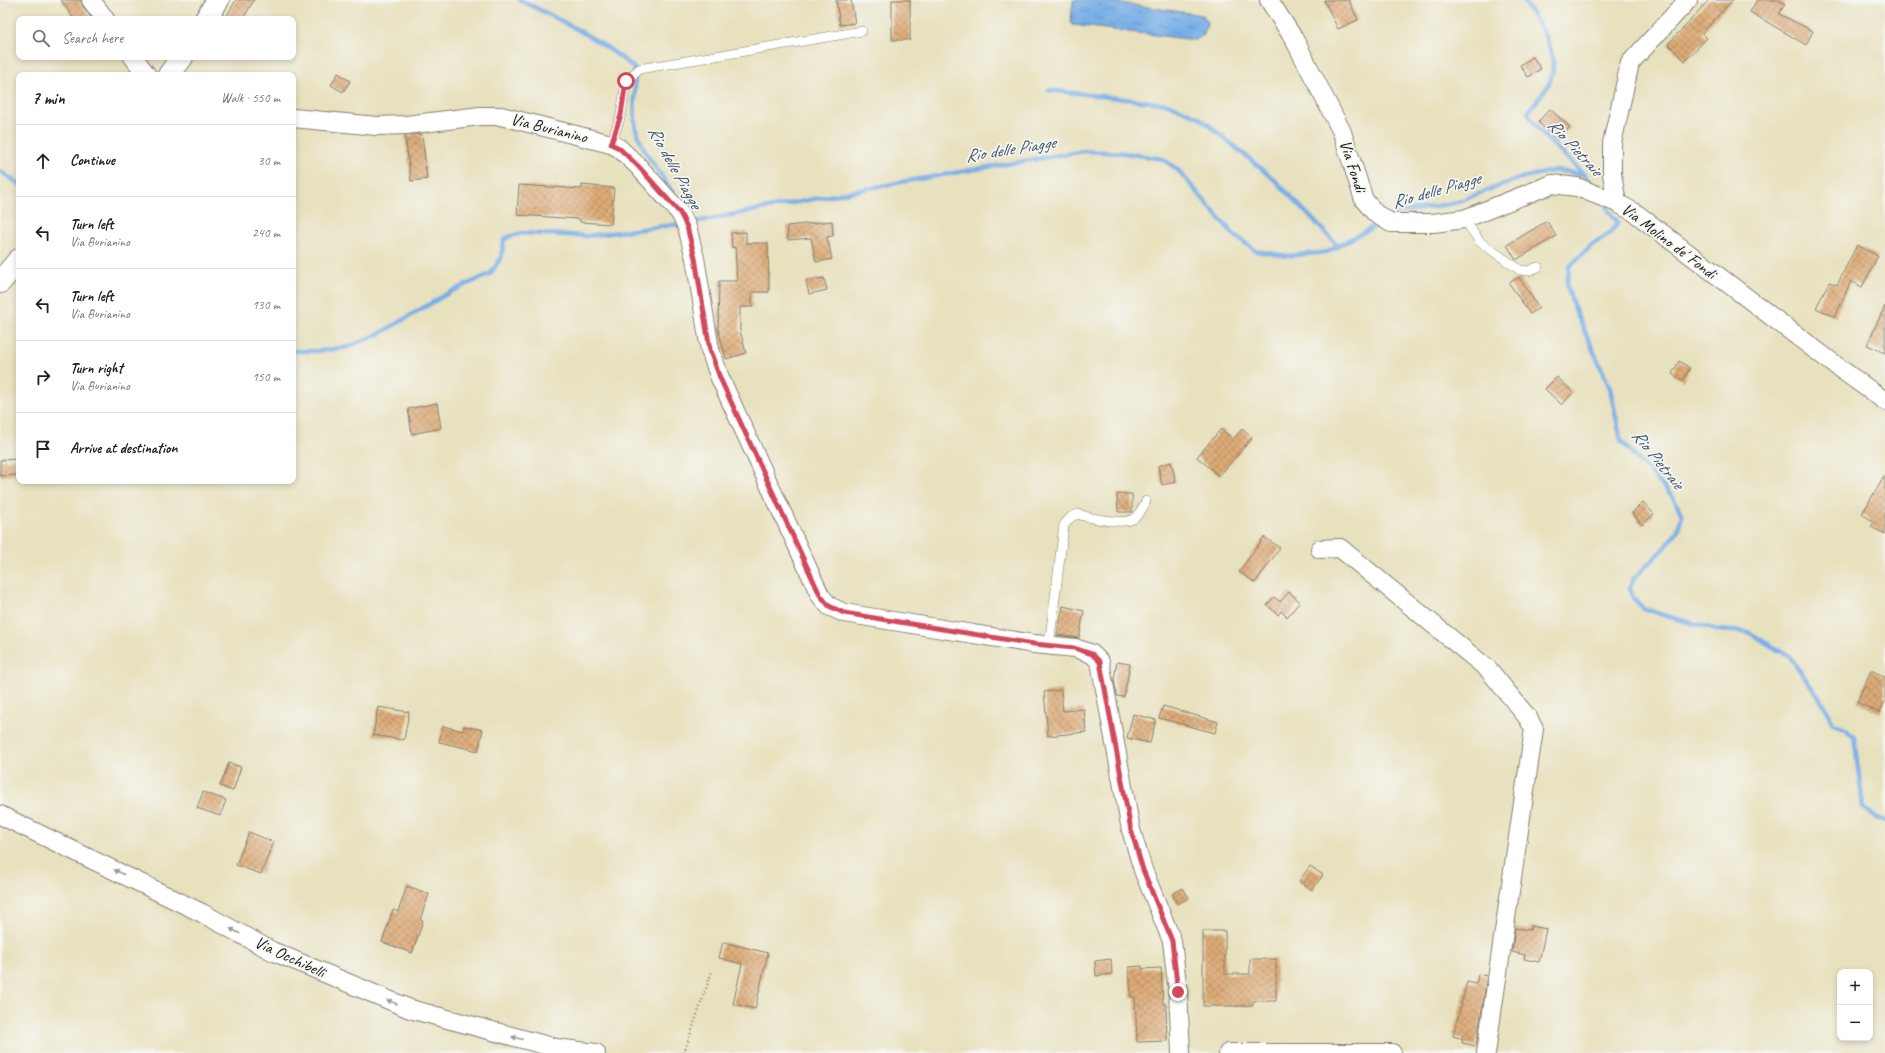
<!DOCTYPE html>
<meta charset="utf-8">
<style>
body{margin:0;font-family:Caveat,sans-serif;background:#f2f2f2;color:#202124}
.controls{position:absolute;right:12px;bottom:12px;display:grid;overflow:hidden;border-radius:8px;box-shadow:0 2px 6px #0003}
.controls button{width:36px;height:36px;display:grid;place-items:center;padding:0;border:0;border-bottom:1px solid #e0e0e0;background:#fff;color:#202124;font:20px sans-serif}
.stop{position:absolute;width:12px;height:12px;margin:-9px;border:3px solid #d1495b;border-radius:50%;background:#fff}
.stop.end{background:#d1495b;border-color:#fff;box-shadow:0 1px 4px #0008}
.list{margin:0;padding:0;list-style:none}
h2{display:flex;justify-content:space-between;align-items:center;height:52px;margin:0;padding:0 16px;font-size:17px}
h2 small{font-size:13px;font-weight:400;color:#757577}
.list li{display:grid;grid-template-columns:26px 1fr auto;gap:12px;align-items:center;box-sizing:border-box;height:72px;padding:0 16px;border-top:1px solid #e0e0e0}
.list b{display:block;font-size:15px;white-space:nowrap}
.list p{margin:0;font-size:13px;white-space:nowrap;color:#757577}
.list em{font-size:13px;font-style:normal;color:#757577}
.icon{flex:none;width:22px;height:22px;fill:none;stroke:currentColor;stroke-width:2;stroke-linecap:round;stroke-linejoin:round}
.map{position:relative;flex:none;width:1885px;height:1053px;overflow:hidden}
.search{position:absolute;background:#fff;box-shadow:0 2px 6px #0003;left:16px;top:16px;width:280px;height:44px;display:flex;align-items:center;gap:10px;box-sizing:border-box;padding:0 14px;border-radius:8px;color:#757577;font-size:15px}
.panel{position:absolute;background:#fff;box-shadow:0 2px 6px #0003;left:16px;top:72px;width:280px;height:412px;border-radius:8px}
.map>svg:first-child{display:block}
.water{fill:url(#water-ripples);stroke:#4a6682}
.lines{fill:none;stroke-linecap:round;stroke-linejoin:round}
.stream{stroke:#79afe7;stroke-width:4.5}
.building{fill:url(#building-cross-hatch)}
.lane-casing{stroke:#827e6d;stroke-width:10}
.street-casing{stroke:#827e6d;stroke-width:20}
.secondary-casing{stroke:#827e6d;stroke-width:24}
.path{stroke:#827e6d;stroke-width:2.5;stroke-dasharray:1 3;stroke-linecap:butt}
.lane{stroke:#fff;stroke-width:9}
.street{stroke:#fff;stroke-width:18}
.secondary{stroke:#fff;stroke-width:22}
.oneway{fill:#999}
.route{stroke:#d1495b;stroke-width:5}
.labels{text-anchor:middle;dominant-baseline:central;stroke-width:3.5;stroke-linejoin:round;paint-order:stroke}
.street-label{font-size:17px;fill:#1c1c1c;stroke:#f6f6f2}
.water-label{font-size:18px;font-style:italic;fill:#41576d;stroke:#f6f6f2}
</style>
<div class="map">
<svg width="1885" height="1053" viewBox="0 0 1885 1053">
<defs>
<pattern id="water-ripples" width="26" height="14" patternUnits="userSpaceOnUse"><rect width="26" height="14" fill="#79afe7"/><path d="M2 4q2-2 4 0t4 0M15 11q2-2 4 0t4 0" fill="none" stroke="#628eba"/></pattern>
<pattern id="building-cross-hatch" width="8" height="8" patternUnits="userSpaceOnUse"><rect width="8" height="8" fill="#deab77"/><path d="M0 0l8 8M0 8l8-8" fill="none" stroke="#b38a61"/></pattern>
</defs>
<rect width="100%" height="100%" fill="#f6f6f2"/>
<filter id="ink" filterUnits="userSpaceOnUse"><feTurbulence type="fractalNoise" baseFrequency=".025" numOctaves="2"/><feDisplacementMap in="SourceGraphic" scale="8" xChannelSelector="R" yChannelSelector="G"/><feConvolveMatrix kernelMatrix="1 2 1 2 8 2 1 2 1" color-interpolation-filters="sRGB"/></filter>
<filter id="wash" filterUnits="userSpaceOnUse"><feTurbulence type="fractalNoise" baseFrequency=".012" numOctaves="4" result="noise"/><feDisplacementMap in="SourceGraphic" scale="16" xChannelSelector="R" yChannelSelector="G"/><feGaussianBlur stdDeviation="0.9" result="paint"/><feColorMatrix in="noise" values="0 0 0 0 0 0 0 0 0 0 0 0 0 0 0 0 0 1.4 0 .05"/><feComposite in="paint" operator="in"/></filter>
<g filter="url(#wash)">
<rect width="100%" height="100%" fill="#e8e1be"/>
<!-- water -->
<polygon class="water" points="1073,0 1099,0 1203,15 1207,22 1204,35 1195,40 1073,25 1071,22"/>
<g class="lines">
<!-- stream -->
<g class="stream">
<path d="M520 0C560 20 600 39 634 68 637 88 632 109 636 129 642 152 661 174 673 193"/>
<path d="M1523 0C1538 24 1563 55 1549 83 1544 94 1534 103 1528 113 1544 143 1575 160 1594 187"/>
<polyline points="1049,90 1168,104 1199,117 1276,181 1338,246"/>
<polyline points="0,171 19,184"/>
<polyline points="1605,205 1618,223 1610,233 1593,244 1569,267 1567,286 1573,305 1610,388 1621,441 1673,497 1682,515 1678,530 1665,548 1633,579 1630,588 1633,598 1643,608 1663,615 1717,630 1748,632 1790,657 1825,706 1833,723 1845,729 1854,737 1863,807 1876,818 1885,821"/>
<polyline points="1390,217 1398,213 1454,203 1521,178 1556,170 1585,175"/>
<polyline points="690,223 907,181 1084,151 1124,153 1163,159 1178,170 1233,234 1256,251 1287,256 1327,252 1382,222"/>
<polyline points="293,351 319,351 348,347 379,334 450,292 490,274 501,258 504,240 508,237 522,233 588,236 680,224"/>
</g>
</g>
<g id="blocks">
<!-- building -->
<g class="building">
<polygon points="61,0 81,0 83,6 92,19 74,19"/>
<polygon points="236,0 254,0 243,19 225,19"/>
<polygon points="836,0 851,0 855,23 840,25"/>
<rect x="892" y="0" width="18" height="40"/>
<polygon points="1324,0 1349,0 1358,20 1338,29"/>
<polygon points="1709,0 1733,0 1702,33 1707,38 1685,61 1668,44"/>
<polygon points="1757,0 1778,0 1785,4 1779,14 1813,31 1806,45 1750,12"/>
<polygon points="1533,57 1541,69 1528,77 1520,65"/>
<polygon points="338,73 350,81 343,92 331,85"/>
<polygon points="1550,109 1570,127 1557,140 1538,122"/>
<polygon points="422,134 427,179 411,181 405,136"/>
<polygon points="519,185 582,189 582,185 614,188 611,224 580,222 580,219 517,215"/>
<polygon points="832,221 833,236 827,237 832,259 816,262 811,238 788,240 787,226"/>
<polygon points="1547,221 1556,236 1516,260 1507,245"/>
<polygon points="746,232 746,243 768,243 769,292 752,292 752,307 740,307 740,330 746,353 726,359 718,329 719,281 737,281 735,247 732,248 731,233"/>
<polygon points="1857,245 1878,256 1862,287 1851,281 1835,317 1816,308 1829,282 1837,285"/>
<polygon points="1519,277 1539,308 1530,314 1509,283"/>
<polygon points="824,278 827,290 809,294 806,281"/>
<polygon points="1885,306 1885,353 1867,345"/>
<polygon points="1679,361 1690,368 1683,381 1672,374"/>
<polygon points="1557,377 1573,392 1562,405 1545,389"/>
<polygon points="437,403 441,428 412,434 408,409"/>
<polygon points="1221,429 1233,439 1242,429 1252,438 1219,476 1197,457"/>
<polygon points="19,459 19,475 0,476 0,460"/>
<polygon points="1171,462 1176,482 1162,485 1158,466"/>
<polygon points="1885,474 1885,534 1871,527 1874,522 1862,514"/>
<polygon points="1117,494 1132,494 1132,512 1118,512"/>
<polygon points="1643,502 1654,514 1642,525 1632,513"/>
<polygon points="1264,537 1280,548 1255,583 1239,572"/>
<polygon points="1289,592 1300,602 1287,617 1281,611 1278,615 1267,605 1274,597 1280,602"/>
<polygon points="1063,606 1084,611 1079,638 1057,635"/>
<polygon points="1117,662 1130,664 1124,697 1117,696 1114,679"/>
<polygon points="1871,670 1885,677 1885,701 1880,713 1857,702"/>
<polygon points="1061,690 1063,711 1084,709 1086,732 1048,736 1044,692"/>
<polygon points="1163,706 1218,722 1215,733 1159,718"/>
<polygon points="378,707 409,712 404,740 373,735"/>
<polygon points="1133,714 1156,720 1150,743 1127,738"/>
<polygon points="443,726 463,731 464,726 483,730 478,751 439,742"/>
<polygon points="229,763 241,767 233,791 220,786"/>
<polygon points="203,792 226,800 220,816 197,808"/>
<polygon points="249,832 273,842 261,874 236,865"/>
<polygon points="1310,866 1323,875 1312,890 1299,881"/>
<polygon points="407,886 429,894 420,920 423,921 412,953 382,942 393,910 398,912"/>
<polygon points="1183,888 1189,898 1177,904 1172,894"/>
<polygon points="1531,926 1546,929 1539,962 1524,959 1525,955 1512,952 1515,928 1530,930"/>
<polygon points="1203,931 1225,931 1225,974 1250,974 1250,959 1276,959 1276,1001 1253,1001 1253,1006 1203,1006"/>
<polygon points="723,942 768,953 755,1009 733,1004 742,964 719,958"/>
<polygon points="1111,959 1112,974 1096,976 1095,961"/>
<polygon points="1142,966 1142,969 1161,968 1163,1004 1166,1004 1167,1041 1137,1042 1135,997 1131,997 1129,967"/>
<polygon points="1478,974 1487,976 1476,1046 1462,1043 1463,1039 1453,1036 1467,982 1476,984"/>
</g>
</g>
</g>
<g filter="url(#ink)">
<use href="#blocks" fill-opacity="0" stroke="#827e6d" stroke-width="1"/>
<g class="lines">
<!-- lane casing -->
<g class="lane-casing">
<g id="lane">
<polyline points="611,144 621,115 626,81 639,69 862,31"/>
<polyline points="1464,219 1480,242 1520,270 1528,271 1538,267"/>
<path d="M1049 646 1064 525 1071 517 1078 514C1089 518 1123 525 1133 519 1140 514 1143 508 1146 501"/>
</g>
</g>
<!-- street casing -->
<g class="street-casing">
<g id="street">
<polyline points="91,0 105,19"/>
<polyline points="1269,0 1294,39 1342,132 1364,200 1376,214 1391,223 1433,223 1464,219 1552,184 1577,187 1617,203"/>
<polyline points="1688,0 1630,63 1612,143 1612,174 1617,203 1634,212 1842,370 1885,401"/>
<polyline points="133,57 147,75"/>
<polyline points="293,118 377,126 406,125 480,116 501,116 611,144 619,148 638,166 680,213 687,227 695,258 710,350 720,378 820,595 829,606 844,613 1034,644 1075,648 1092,654 1100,662 1131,830 1143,870 1172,941 1178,992 1181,1053"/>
<polyline points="1320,549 1340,548 1489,670 1528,718 1534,729 1486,1053"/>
<polyline points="0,815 202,913 272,951 410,1009 556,1048 596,1053"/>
<polyline points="1228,1053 1392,1053"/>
</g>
</g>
<!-- secondary casing -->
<g class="secondary-casing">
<g id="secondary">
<polyline points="206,19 218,0"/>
<polyline points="169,75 182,57"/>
<polyline points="0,282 19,260"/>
</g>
</g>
<!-- path -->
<polyline class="path" points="684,1053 712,971"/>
<!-- lane -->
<use href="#lane" class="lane"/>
<!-- street -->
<use href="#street" class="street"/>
<!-- secondary -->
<use href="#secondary" class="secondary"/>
</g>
<!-- one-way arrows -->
<defs><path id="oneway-solid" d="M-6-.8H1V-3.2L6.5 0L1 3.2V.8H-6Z"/></defs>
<g class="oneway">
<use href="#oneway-solid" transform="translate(119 872) rotate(-154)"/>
<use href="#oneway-solid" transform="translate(235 931) rotate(-152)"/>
<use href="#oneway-solid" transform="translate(392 1002) rotate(-158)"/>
<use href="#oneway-solid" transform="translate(517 1038) rotate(-166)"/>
</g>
</g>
<g class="lines" filter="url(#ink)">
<!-- route -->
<polyline class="route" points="626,81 621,115 611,144 619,148 638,166 680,213 687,227 695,258 710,350 720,378 820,595 829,606 844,613 1034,644 1074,648 1092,654 1100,662 1131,830 1143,870 1172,941 1178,992"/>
</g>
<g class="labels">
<!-- street labels -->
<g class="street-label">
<text transform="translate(549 128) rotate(14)">Via Burianino</text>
<text transform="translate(1353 166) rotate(72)">Via Fondi</text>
<text transform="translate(1669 241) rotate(37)">Via Molino de' Fondi</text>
<text transform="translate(290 957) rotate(25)">Via Occhibelli</text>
</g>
<!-- water labels -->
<g class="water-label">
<text transform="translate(1575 147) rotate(47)">Rio Pietraie</text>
<text transform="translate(1010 149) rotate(-9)">Rio delle Piagge</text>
<text transform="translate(675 167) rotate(61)">Rio delle Piagge</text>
<text transform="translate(1436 190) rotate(-16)">Rio delle Piagge</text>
<text transform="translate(1658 459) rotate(51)">Rio Pietraie</text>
</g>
</g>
</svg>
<div class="controls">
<button>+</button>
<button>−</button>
</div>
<div class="stop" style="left:626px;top:81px"></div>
<div class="stop end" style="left:1178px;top:992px"></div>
<div class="search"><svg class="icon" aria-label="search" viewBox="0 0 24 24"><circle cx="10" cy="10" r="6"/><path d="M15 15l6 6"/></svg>Search here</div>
<section class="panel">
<h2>7 min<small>Walk · 550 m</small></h2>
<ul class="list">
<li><svg class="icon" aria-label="ahead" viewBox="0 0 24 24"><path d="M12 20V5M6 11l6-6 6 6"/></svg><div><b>Continue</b></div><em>30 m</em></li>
<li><svg class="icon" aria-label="left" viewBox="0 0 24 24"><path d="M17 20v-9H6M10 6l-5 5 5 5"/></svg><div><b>Turn left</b><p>Via Burianino</p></div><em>240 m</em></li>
<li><svg class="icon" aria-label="left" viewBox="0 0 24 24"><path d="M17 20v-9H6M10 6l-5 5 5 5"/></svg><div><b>Turn left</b><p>Via Burianino</p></div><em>130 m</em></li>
<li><svg class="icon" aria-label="right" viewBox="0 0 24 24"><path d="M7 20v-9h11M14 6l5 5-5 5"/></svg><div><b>Turn right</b><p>Via Burianino</p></div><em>150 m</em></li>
<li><svg class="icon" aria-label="arrive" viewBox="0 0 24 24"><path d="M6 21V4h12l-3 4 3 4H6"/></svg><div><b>Arrive at destination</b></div></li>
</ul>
</section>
</div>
